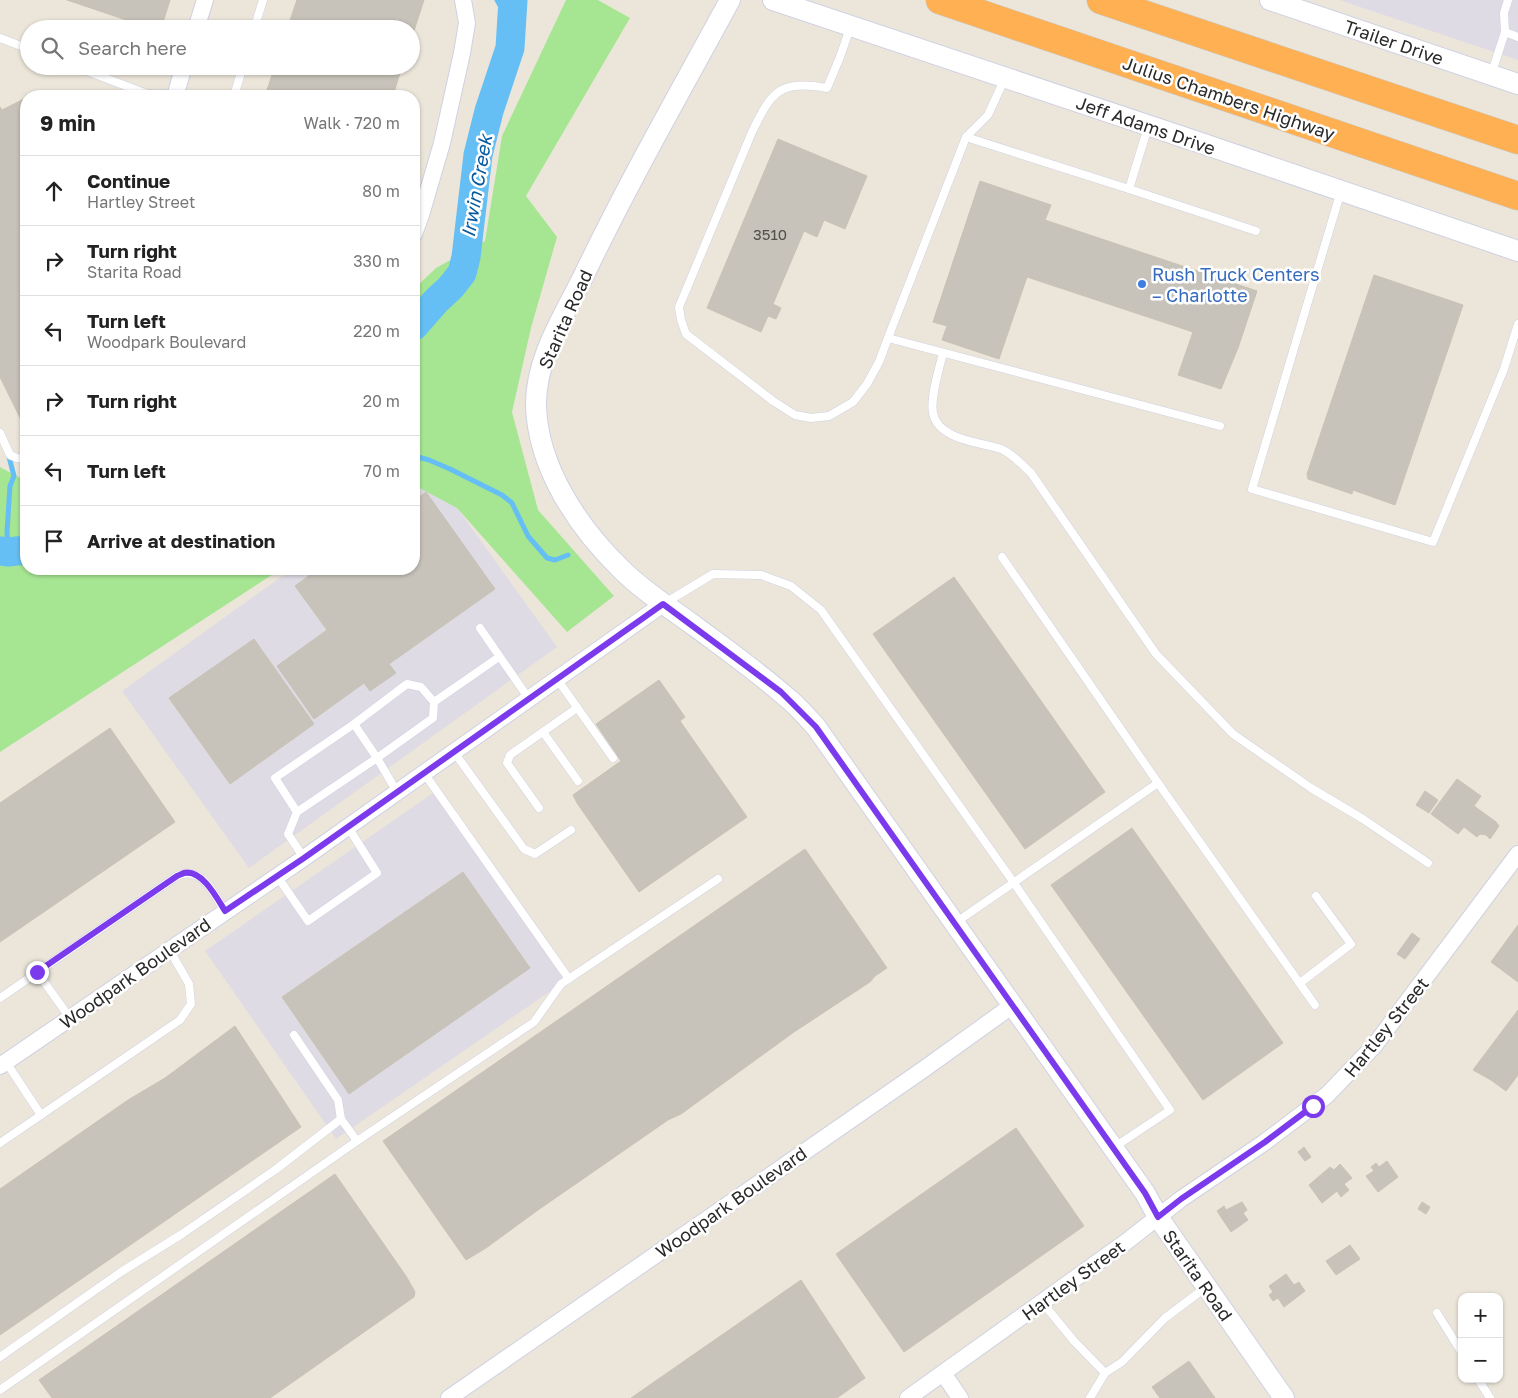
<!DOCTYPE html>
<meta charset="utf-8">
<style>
body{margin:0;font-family:"Golos Text",sans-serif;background:#f2f2f2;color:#222}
.controls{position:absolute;right:15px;bottom:15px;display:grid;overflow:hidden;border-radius:10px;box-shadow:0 1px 4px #0004}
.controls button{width:45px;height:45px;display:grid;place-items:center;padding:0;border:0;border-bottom:1px solid #e0e0e0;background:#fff;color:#222;font:25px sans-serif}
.stop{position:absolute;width:15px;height:15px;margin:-11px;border:4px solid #7c3aed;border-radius:50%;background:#fff}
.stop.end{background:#7c3aed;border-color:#fff;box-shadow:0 1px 5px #0008}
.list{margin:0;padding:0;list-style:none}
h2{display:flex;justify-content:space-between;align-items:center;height:65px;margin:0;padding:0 20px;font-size:21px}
h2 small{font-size:16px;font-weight:400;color:#767676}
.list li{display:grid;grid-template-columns:32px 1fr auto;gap:15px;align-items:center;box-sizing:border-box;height:70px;padding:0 20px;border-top:1px solid #e0e0e0}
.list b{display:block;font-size:19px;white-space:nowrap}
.list p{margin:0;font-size:16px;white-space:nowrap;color:#767676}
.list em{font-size:16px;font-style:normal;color:#767676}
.icon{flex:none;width:28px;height:28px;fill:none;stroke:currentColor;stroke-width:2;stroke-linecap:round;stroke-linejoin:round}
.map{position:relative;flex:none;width:1518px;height:1398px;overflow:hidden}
.search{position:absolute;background:#fff;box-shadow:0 1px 4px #0004;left:20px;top:20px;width:400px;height:55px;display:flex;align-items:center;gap:12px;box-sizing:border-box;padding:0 18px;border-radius:28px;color:#767676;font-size:19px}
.panel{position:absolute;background:#fff;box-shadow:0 1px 4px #0004;left:20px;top:90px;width:400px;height:485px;border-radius:20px}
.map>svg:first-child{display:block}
.industrial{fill:#dfdbe4}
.green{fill:#a6e693}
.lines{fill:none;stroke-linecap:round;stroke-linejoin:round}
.stream{stroke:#66bff4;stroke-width:5}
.river{stroke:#66bff4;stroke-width:29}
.building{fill:#c7c3ba;stroke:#c7c3b4}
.service-casing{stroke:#cfd1e3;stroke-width:9}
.minor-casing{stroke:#cfd1e3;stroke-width:18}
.tertiary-casing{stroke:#cfd1e3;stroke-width:22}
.motorway-casing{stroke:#c7c7c7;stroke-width:29}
.service{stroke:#fff;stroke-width:8}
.minor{stroke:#fff;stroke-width:16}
.tertiary{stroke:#fff;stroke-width:20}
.motorway{stroke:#ffb052;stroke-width:28}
.route{stroke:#7c3aed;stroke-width:6}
.shop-dot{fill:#3f7fe0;stroke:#fff;stroke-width:2}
.labels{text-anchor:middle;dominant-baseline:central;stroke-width:5;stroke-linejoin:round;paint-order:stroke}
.number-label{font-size:15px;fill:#50504d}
.street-label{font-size:18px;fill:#292929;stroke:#fff}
.shop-label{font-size:18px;fill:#366cbe;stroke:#fff;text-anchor:start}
.water-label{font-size:19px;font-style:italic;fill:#065aa0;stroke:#fff}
</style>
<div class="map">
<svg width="1518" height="1398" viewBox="0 0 1518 1398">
<rect width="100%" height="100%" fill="#ece6da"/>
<!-- industrial -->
<g class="industrial">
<polygon points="1339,0 1518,0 1518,60"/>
<polygon points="430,470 557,647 249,868 122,691 292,569 414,569 414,482"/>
<polygon points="433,793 565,981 336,1139 205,951"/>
</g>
<!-- green -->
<g class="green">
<polygon points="566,0 598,0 630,18 526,196 557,237 531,328 512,412 538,510 614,596 567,632 457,508 414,485 414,289 436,268 485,241 502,136"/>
<polygon points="0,467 26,481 26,569 281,569 0,752"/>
</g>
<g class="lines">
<!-- stream -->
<g class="stream">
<polyline points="497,0 512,27"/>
<polyline points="8,453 14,476 10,486 7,532 8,552"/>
<polyline points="414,456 429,460 450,469 502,495 512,503 528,536 547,558 555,560 568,555"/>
</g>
<!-- river -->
<g class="river">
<polyline points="414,326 436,301 451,287 462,273 466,257 478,155 489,111 510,48 513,0"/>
<polyline points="0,551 8,552 26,550"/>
</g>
</g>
<!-- building -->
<g class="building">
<polygon points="67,0 170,0 161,29 153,29"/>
<polygon points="297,0 424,0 411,40 411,29 287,29"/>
<polygon points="275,66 402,66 393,96 265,96"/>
<polygon points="26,98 26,430 0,377 0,107 2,110"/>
<polygon points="778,139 867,176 845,229 824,220 817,237 804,231 773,304 781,308 776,319 768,316 761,332 707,308"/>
<polygon points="980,181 1051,205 1045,220 1257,291 1238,348 1221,389 1178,375 1193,332 1027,277 999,359 942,340 947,326 933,322"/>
<polygon points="1374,275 1463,305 1395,505 1353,490 1352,494 1308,479 1307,474"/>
<polygon points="426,492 495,589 389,664 396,673 370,691 364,683 314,719 277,666 327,630 295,586 318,569 414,569 414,501"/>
<polygon points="954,577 1105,792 1025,849 873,634"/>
<polygon points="254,639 314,724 230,784 169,698"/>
<polygon points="659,680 685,717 680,721 747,817 639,892 577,803 573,795 621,761 596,724"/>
<polygon points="110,728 175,822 0,942 0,803"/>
<polygon points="1457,779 1481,796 1474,806 1496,822 1499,826 1490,839 1486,835 1480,834 1477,837 1464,827 1458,834 1431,814"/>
<polygon points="1425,791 1438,800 1429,813 1416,805"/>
<polygon points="1132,828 1283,1043 1203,1100 1051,885"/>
<polygon points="805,849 887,968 875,976 870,982 794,1032 681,1114 668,1120 538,1210 486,1248 466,1260 383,1141"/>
<polygon points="463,872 530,968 349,1094 282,997"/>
<polygon points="1518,925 1518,982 1491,962"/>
<polygon points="1412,933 1420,939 1405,959 1397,954"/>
<polygon points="1518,1010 1518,1075 1506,1091 1491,1080 1473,1070"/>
<polygon points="235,1026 301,1127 0,1335 0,1189 128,1100 165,1078"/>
<polygon points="1016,1128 1084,1226 904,1352 836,1254"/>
<polygon points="1304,1147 1311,1157 1305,1161 1298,1152"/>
<polygon points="1387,1161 1398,1177 1378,1192 1366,1176 1374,1171 1371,1167 1376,1163 1379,1167"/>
<polygon points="1340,1164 1352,1178 1344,1184 1349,1190 1341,1197 1337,1191 1322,1203 1309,1185 1330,1167 1334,1170"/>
<polygon points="335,1174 406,1276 415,1292 414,1297 270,1398 52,1398 39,1380"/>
<polygon points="1242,1202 1247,1210 1243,1213 1248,1220 1231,1232 1217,1211 1224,1206 1226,1210"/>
<polygon points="1422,1202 1430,1207 1426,1214 1418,1209"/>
<polygon points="1350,1245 1360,1259 1336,1275 1326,1261"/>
<polygon points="1286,1274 1294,1285 1299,1282 1305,1291 1284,1307 1278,1298 1273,1301 1269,1295 1273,1292 1269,1286"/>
<polygon points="801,1280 865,1378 837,1398 631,1398"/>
<polygon points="1189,1361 1215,1398 1160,1398 1152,1387"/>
</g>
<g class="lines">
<!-- service casing -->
<g class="service-casing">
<g id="service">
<path d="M850 28 840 57 827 88C779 80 772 91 752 132L679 307 681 320 686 334 773 401 795 415 811 418 829 416 853 402 867 384 879 362 888 338"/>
<polyline points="254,29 263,0"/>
<polyline points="1505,32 1518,37"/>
<polyline points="0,38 29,49"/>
<polyline points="74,66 147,94 177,94"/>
<polyline points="1491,75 1505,32 1504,13 1508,0"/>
<polyline points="1005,78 988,115 966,137 888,338 1220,426"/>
<polyline points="234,96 243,66"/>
<polyline points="966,137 1129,189 1256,231"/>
<polyline points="1129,189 1148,127"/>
<polyline points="1341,191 1252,489 1433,542 1504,369 1518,324"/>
<path d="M943 353C939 369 930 398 933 413 938 440 980 442 1001 449 1012 453 1022 465 1031 473L1156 654 1233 734 1311 788 1363 819 1428 863"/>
<polyline points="0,433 10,455 17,458 26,459"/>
<polyline points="1002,557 1158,783"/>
<polyline points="665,603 713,574 761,575 791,586 821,610 1014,883 1170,1110 1113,1148"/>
<polyline points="480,628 529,699"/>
<polyline points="557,679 613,758"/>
<polyline points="434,702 499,657"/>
<polyline points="543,732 578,781"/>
<polyline points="454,752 524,849 535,854 571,830"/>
<polyline points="424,773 569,979"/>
<polyline points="539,808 507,763 510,755 577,708"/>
<polyline points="297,812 275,778 354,724 377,758 433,718 434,702 421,687 407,684 354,724"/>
<polyline points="304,858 288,834 297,812 377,758 397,792"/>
<polyline points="277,876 308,921 377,873 348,827"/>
<polyline points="955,923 1158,783 1315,1005"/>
<polyline points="37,972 70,1018"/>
<polyline points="1300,983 1351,944 1316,896"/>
<path d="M0 998 177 876C202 865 213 893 225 911"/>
<polyline points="294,1035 338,1100 341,1119 357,1141"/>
<polyline points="6,1062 41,1115"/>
<polyline points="0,1143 180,1020 191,1004 189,984 169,949"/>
<polyline points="1042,1302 1074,1341 1105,1373 1122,1362 1165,1318 1205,1288"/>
<polyline points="1437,1313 1462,1353"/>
<polyline points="0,1357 121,1272 182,1234 275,1170 341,1119"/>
<polyline points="1478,1379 1490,1398"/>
<polyline points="0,1390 357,1141 534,1022 561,984 718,879"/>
<polyline points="1090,1398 1105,1373"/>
</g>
</g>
<!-- minor casing -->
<g class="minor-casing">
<g id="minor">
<polyline points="196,29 205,0"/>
<polyline points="176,93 184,66"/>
<polyline points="414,234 421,215 442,143 462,53 467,23 463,0"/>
<polyline points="0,1066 304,858 663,604"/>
<polyline points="943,1373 960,1398"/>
<polyline points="449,1398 924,1069 1013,1005"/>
<polyline points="908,1398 1126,1242 1181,1199 1265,1142 1327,1095 1374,1046 1518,854"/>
</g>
</g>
<!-- tertiary casing -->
<g class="tertiary-casing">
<g id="tertiary">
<path d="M730 0C680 92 628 183 583 277 563 317 535 360 536 406 538 468 578 527 621 569 643 591 670 608 696 627 727 650 762 675 791 701 800 709 808 718 816 727L1145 1193 1158 1217 1284 1398"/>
<polyline points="773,0 1192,140 1518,251"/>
<polyline points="1270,0 1518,84"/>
</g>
</g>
<!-- motorway casing -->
<g class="motorway-casing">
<g id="motorway">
<polyline points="940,0 1518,196"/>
<polyline points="1101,0 1518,140"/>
</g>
</g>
<!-- service -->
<use href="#service" class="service"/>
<!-- minor -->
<use href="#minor" class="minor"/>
<!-- tertiary -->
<use href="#tertiary" class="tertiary"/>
<!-- motorway -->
<use href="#motorway" class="motorway"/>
</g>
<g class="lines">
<!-- route -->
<path class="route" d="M37 972 177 876C179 875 182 874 184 873 202 869 217 898 225 911L304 858 663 604 781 692 816 727 1145 1193 1158 1217 1181 1199 1265 1142 1313 1106"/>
</g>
<!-- markers -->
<circle class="shop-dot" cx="1142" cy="284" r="5"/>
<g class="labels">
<!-- number labels -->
<g class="number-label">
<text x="770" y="234">3510</text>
</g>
<!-- street labels -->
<g class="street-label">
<text transform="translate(1394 42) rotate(19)">Trailer Drive</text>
<text transform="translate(1229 98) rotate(19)">Julius Chambers Highway</text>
<text transform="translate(1146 125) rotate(19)">Jeff Adams Drive</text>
<text transform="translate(565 319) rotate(-66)">Starita Road</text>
<text transform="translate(135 973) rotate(-35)">Woodpark Boulevard</text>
<text transform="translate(1386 1027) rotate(-51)">Hartley Street</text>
<text transform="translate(731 1202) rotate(-35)">Woodpark Boulevard</text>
<text transform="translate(1198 1275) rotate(55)">Starita Road</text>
<text transform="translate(1073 1280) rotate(-36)">Hartley Street</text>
</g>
<!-- shop labels -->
<g class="shop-label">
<text x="1152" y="274">Rush Truck Centers<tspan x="1152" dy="21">– Charlotte</tspan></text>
</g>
<!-- water labels -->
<g class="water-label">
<text transform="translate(476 186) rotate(-80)">Irwin Creek</text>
</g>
</g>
</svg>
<div class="controls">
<button>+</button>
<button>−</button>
</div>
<div class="stop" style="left:1313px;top:1106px"></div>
<div class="stop end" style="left:37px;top:972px"></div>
<div class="search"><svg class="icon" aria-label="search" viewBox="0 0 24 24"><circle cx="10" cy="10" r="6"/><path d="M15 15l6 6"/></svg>Search here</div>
<section class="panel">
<h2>9 min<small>Walk · 720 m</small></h2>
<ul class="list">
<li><svg class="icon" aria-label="ahead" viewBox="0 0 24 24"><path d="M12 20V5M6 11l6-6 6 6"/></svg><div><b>Continue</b><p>Hartley Street</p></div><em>80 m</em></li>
<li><svg class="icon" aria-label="right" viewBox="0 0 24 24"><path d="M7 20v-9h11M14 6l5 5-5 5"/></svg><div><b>Turn right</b><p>Starita Road</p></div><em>330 m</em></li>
<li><svg class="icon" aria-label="left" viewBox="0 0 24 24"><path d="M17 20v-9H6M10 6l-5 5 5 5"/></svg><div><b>Turn left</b><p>Woodpark Boulevard</p></div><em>220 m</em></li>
<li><svg class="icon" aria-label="right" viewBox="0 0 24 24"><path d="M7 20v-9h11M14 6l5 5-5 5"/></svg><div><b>Turn right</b></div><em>20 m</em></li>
<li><svg class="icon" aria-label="left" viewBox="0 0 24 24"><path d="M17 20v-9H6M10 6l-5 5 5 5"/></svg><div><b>Turn left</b></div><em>70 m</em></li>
<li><svg class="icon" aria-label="arrive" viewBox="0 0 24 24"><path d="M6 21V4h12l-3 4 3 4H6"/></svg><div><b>Arrive at destination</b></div></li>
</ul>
</section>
</div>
